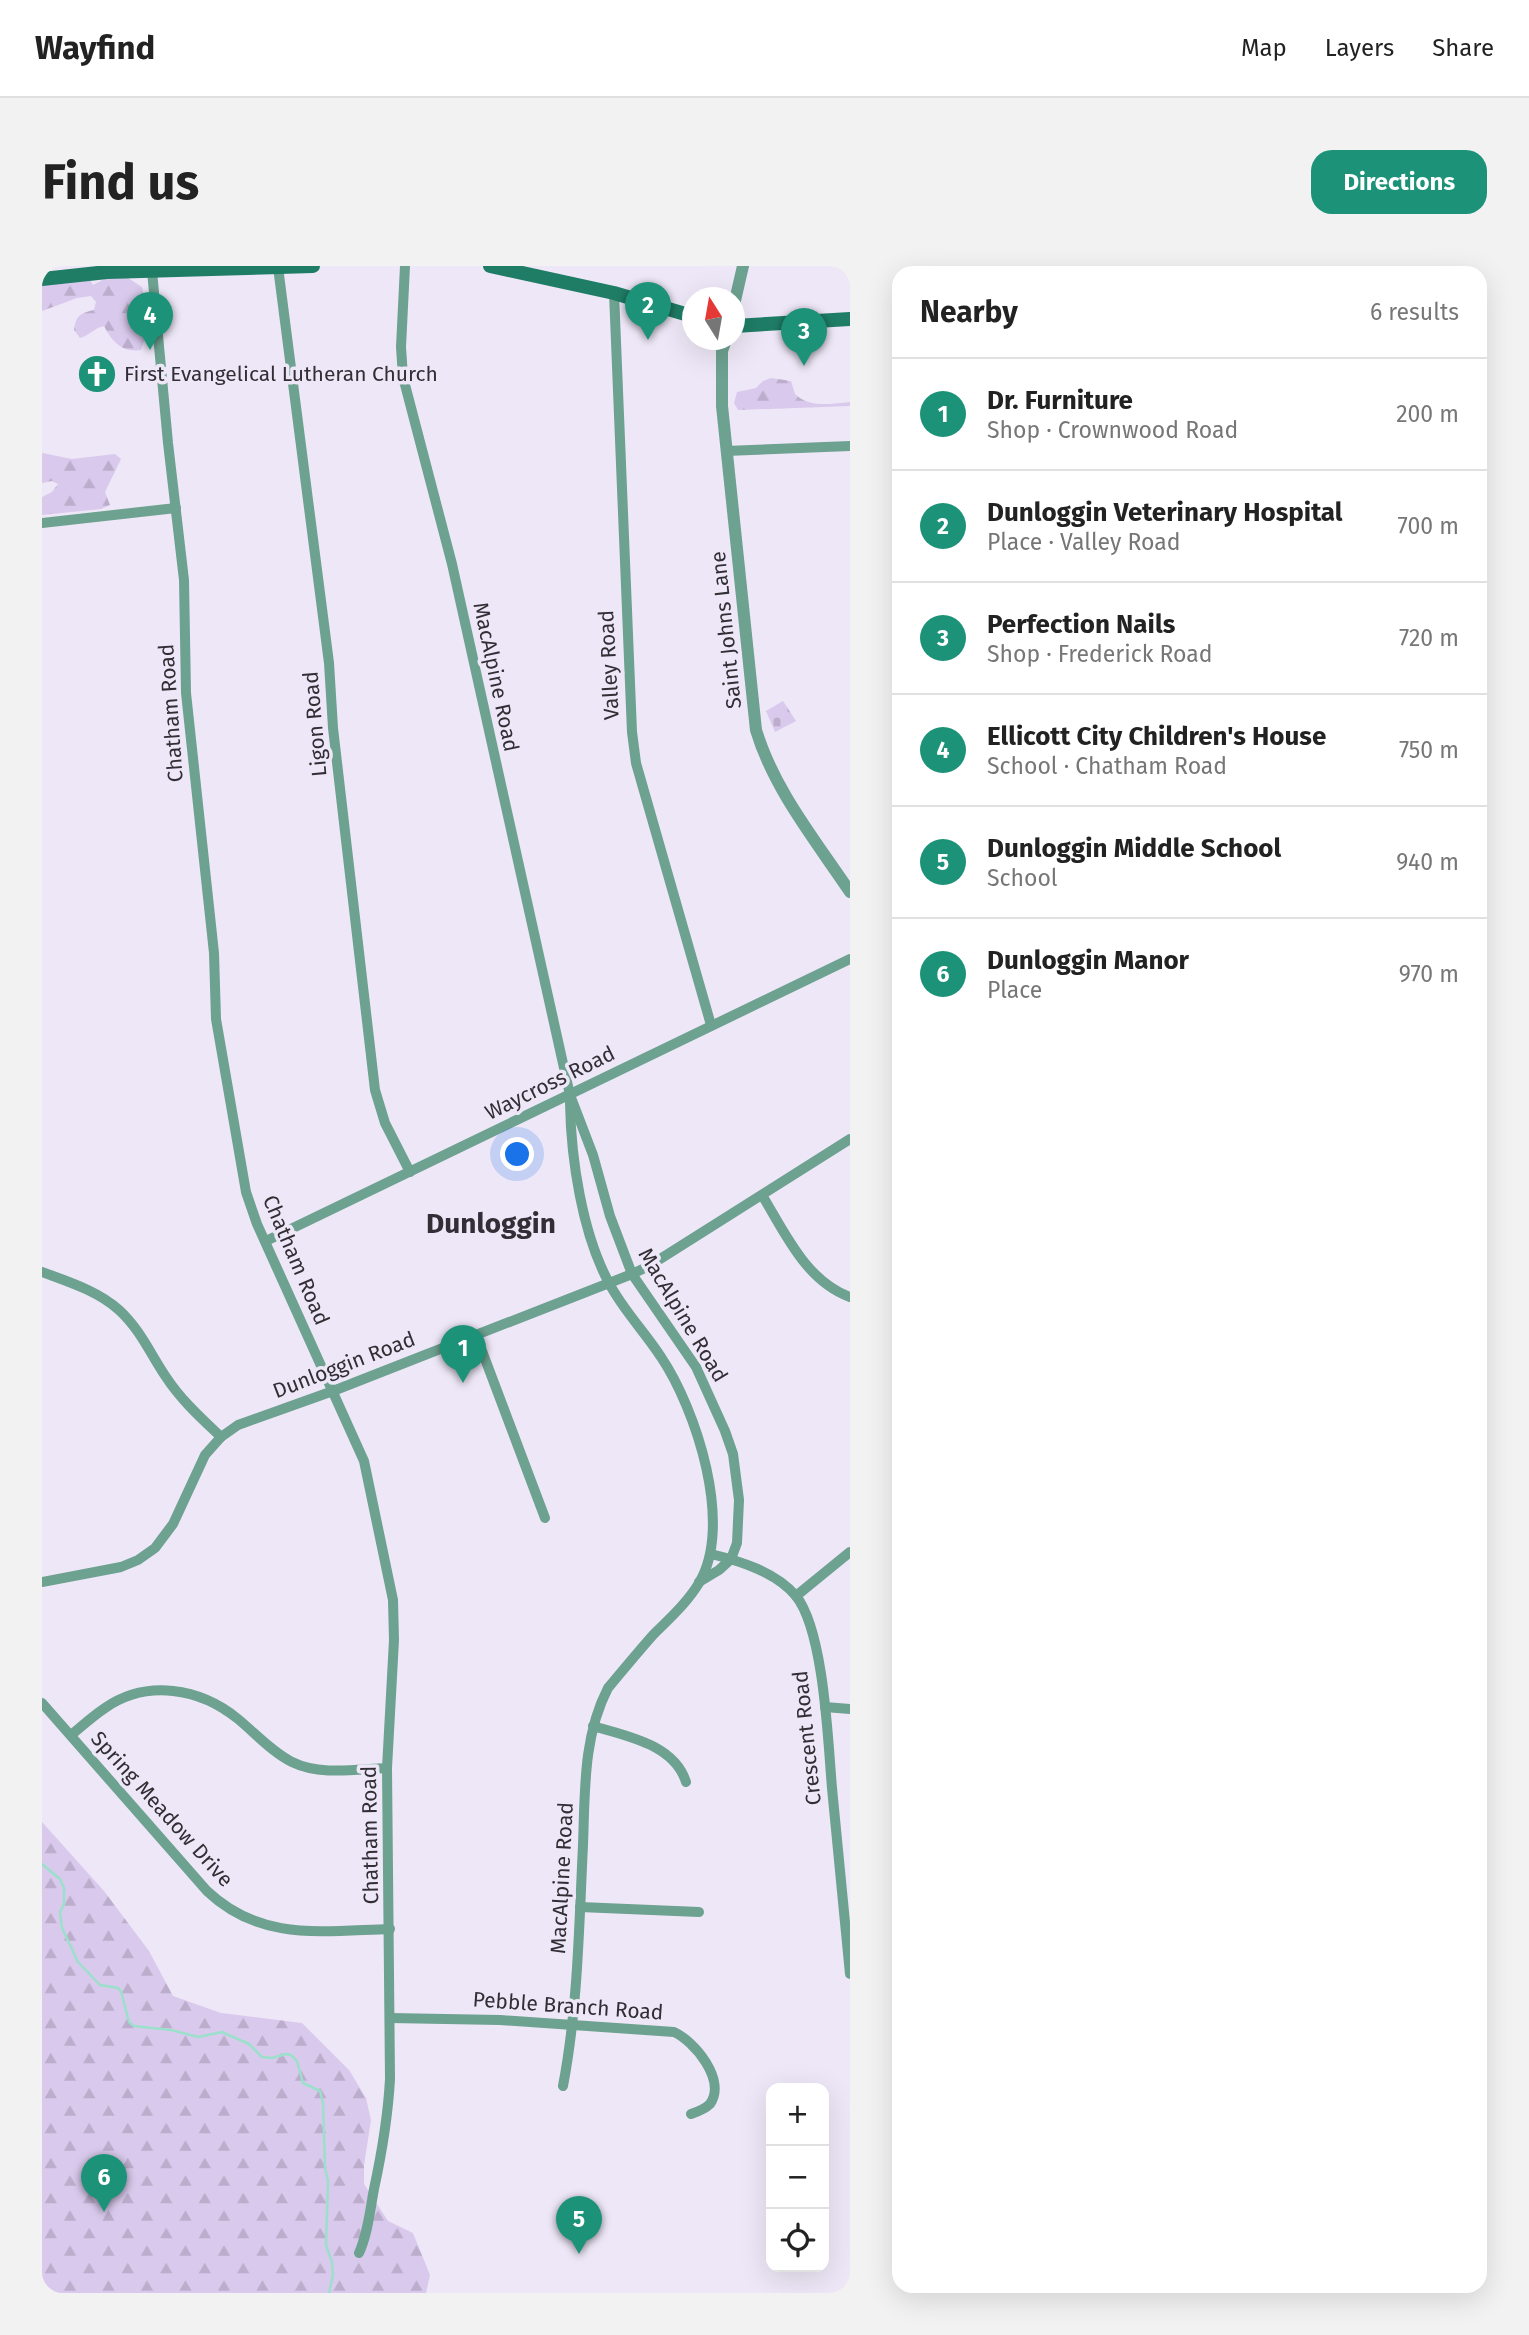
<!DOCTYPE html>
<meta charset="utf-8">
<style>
body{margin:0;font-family:"Fira Sans",sans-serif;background:#f2f2f2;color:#222}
.controls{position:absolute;right:21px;bottom:21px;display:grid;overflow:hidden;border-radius:14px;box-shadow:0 7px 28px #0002}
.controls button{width:63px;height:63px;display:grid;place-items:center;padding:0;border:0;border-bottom:2px solid #e0e0e0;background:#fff;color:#222;font:35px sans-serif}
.compass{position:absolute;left:640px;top:21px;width:63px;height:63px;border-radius:50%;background:#fff;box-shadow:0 7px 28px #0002;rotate:349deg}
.you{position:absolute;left:476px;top:889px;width:24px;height:24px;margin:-18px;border:5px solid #fff;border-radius:50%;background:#1a73e8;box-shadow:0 0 0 10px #1a73e833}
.badge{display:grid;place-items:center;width:46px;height:46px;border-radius:50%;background:#1c9378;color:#fff;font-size:23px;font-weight:700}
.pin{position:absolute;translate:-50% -58px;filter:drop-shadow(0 2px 4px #0008)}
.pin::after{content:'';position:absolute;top:37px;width:24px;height:21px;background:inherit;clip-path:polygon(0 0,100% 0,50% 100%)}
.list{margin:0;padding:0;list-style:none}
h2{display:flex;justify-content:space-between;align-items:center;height:91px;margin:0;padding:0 28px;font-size:30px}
h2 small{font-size:23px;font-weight:400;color:#767676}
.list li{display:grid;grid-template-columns:46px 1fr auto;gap:21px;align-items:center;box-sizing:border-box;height:112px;padding:0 28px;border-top:2px solid #e0e0e0}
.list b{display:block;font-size:26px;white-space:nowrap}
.list p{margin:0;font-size:23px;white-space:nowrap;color:#767676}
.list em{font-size:23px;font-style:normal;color:#767676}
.icon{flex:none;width:38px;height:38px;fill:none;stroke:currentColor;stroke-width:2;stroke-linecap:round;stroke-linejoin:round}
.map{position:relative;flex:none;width:808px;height:2027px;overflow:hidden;border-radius:21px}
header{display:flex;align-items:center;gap:42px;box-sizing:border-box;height:98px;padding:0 35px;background:#fff;border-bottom:2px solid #e0e0e0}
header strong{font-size:33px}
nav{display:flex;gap:38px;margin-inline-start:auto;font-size:24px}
.intro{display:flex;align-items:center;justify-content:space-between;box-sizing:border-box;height:168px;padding:0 42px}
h1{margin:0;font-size:49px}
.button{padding:18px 32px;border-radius:21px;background:#1c9378;color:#fff;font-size:24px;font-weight:700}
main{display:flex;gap:42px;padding:0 42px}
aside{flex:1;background:#fff;border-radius:21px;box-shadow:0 7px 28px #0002}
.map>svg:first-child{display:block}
.forest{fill:url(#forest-firs)}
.cemetery{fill:url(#cemetery-stones)}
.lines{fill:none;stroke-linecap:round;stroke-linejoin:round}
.stream{stroke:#9be0ca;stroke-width:2.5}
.minor{stroke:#6da190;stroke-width:10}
.tertiary{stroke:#6da190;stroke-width:12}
.secondary{stroke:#1f7d66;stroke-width:14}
.labels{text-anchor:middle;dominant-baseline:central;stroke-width:7;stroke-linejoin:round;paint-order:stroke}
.poi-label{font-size:21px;fill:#312e35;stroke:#eee7f7;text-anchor:start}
.street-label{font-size:21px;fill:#312e35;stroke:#eee7f7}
.district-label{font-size:28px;font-weight:bold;fill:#312e35;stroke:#eee7f7}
</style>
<header>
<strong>Wayfind</strong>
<nav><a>Map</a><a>Layers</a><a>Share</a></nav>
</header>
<div class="intro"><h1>Find us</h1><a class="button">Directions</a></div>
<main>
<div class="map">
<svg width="808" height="2027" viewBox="0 0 808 2027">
<defs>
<pattern id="forest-firs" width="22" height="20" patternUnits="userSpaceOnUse" patternTransform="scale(1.75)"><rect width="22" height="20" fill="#d9c9ec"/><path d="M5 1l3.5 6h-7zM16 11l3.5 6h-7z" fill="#bbadcb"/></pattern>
<pattern id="cemetery-stones" width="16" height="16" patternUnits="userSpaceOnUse" patternTransform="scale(1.75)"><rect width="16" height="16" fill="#d9c9ec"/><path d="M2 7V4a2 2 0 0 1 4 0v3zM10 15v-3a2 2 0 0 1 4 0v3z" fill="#bbadcb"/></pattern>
</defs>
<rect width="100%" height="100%" fill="#eee7f7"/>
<!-- forest -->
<g class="forest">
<path d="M68 10 86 12 100 21 108 57 99 84C81 87 70 76 62 60 52 62 48 69 38 72L32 64C34 49 39 47 52 44L54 36 49 30 35 32 0 45V19L48 14 51 19Z"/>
<path d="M729 112 749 115 753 128C767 142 789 138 808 136V140L696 144 692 137 695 126 714 122 721 115Z"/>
<polygon points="0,187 30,193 73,188 79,193 63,226 68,239 59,243 0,249 0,231 10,226 16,218 10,215 0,217"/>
<polygon points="0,1556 62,1625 107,1685 131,1730 179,1747 260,1757 307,1804 324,1832 329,1854 322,1899 322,1918 346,1955 371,1967 388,2009 384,2027 0,2027"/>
</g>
<!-- cemetery -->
<polygon class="cemetery" points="741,435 754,455 733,466 724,445"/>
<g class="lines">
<!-- stream -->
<polyline class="stream" points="0,1598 18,1613 22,1622 22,1638 18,1646 20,1662 36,1696 58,1719 76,1722 79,1725 87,1756 92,1760 129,1764 156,1771 180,1766 207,1778 220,1791 230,1792 244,1788 249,1789 255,1795 261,1817 278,1825 281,1837 283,1902 286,1915 284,1979 290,1996 291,2009 287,2027"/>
<!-- minor -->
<g class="minor">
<polyline points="363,0 359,81 361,111 410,298 528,829 551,889 568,950 590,1008 654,1101 683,1165 691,1188 697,1234 695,1277 689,1293 677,1304 657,1316"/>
<polyline points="236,1 287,397 291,462 333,824 343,857 368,906"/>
<path d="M110 5 126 177 142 314 144 427 172 687 174 753 204 926 215 958 322 1195 351 1334 352 1374 345 1502 348 1813C346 1850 340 1886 332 1923 328 1944 326 1967 317 1987"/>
<polyline points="572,27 590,466 594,497 669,759"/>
<polyline points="684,185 808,180"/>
<polyline points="0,257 134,242"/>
<path d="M720 929C743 967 764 1015 808 1031"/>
<polyline points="224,975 808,693"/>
<path d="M0 1006C27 1016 56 1025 77 1044 98 1063 109 1089 124 1111 139 1134 159 1152 179 1171"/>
<polyline points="434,1069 503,1252"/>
<path d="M669 1288C698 1295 734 1306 754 1330 782 1365 786 1476 790 1522 796 1584 802 1646 808 1708"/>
<polyline points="0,1316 79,1301 96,1294 113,1282 131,1258 163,1189 179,1171 196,1159 291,1125 590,1008 607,1000 808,873"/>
<polyline points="754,1330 808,1286"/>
<path d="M0 1437 165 1625C219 1676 280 1665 348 1663"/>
<polyline points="783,1441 808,1443"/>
<path d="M551 1460C584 1470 632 1478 644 1516"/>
<path d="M29 1469C40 1460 51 1450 63 1442 105 1413 158 1422 196 1453 213 1467 230 1486 250 1496 278 1510 315 1503 345 1502"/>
<polyline points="538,1641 657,1646"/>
<path d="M348 1752 458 1754 632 1766C652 1775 685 1814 668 1838 663 1843 655 1846 649 1848"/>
<path d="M521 1820C536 1741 537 1660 541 1579 543 1526 541 1470 566 1422 581 1404 596 1386 611 1369 627 1353 645 1337 657 1317 692 1259 654 1143 619 1091 603 1066 581 1044 567 1017 540 967 529 893 528 837"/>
</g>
<!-- tertiary -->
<g class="tertiary">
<polyline points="692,39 701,0"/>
<path d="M684 74 680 85V140L714 464C732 524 774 575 808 626"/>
</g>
<!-- secondary -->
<g class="secondary">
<polyline points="448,0 572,27 650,50"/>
<polyline points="0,13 65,6 271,0"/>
<polyline points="692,60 808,53"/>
</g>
</g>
<!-- icons -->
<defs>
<g id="church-disc" transform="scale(2.0125)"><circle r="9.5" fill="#1c9378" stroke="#eee7f7"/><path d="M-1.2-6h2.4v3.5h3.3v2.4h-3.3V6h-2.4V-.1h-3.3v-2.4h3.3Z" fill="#fff"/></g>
</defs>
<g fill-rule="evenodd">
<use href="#church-disc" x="55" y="108"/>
</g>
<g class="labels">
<!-- poi labels -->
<g class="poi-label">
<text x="82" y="108">First Evangelical Lutheran Church</text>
</g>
<!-- street labels -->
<g class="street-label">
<text transform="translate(684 364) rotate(-96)">Saint Johns Lane</text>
<text transform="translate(567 399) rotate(-93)">Valley Road</text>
<text transform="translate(454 411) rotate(78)">MacAlpine Road</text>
<text transform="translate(129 447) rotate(-94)">Chatham Road</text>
<text transform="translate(273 458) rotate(-95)">Ligon Road</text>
<text transform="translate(508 817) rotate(-26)">Waycross Road</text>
<text transform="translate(254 994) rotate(67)">Chatham Road</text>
<text transform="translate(641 1049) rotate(59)">MacAlpine Road</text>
<text transform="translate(302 1099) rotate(-21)">Dunloggin Road</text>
<text transform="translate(765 1472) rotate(-96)">Crescent Road</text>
<text transform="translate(120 1543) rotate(48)">Spring Meadow Drive</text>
<text transform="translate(328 1569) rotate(-91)">Chatham Road</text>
<text transform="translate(520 1612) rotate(-87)">MacAlpine Road</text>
<text transform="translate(526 1740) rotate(4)">Pebble Branch Road</text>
</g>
<!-- district labels -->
<g class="district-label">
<text x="449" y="957">Dunloggin</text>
</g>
</g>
</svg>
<div class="controls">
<button>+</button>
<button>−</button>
<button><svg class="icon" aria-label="locate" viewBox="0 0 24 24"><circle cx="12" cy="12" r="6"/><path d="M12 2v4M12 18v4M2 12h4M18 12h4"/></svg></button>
</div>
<svg class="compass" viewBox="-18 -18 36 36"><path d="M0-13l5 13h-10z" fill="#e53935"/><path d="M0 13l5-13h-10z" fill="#767676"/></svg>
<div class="you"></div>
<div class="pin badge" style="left:421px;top:1117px">1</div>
<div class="pin badge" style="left:606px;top:74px">2</div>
<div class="pin badge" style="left:762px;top:100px">3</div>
<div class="pin badge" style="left:108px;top:84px">4</div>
<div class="pin badge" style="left:537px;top:1988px">5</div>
<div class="pin badge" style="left:62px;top:1946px">6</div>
</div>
<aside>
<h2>Nearby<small>6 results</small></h2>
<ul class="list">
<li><span class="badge">1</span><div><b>Dr. Furniture</b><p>Shop · Crownwood Road</p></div><em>200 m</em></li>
<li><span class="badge">2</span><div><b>Dunloggin Veterinary Hospital</b><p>Place · Valley Road</p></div><em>700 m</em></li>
<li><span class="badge">3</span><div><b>Perfection Nails</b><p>Shop · Frederick Road</p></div><em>720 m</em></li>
<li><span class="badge">4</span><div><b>Ellicott City Children's House</b><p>School · Chatham Road</p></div><em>750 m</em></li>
<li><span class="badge">5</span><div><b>Dunloggin Middle School</b><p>School</p></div><em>940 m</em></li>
<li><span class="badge">6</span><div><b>Dunloggin Manor</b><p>Place</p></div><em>970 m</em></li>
</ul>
</aside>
</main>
